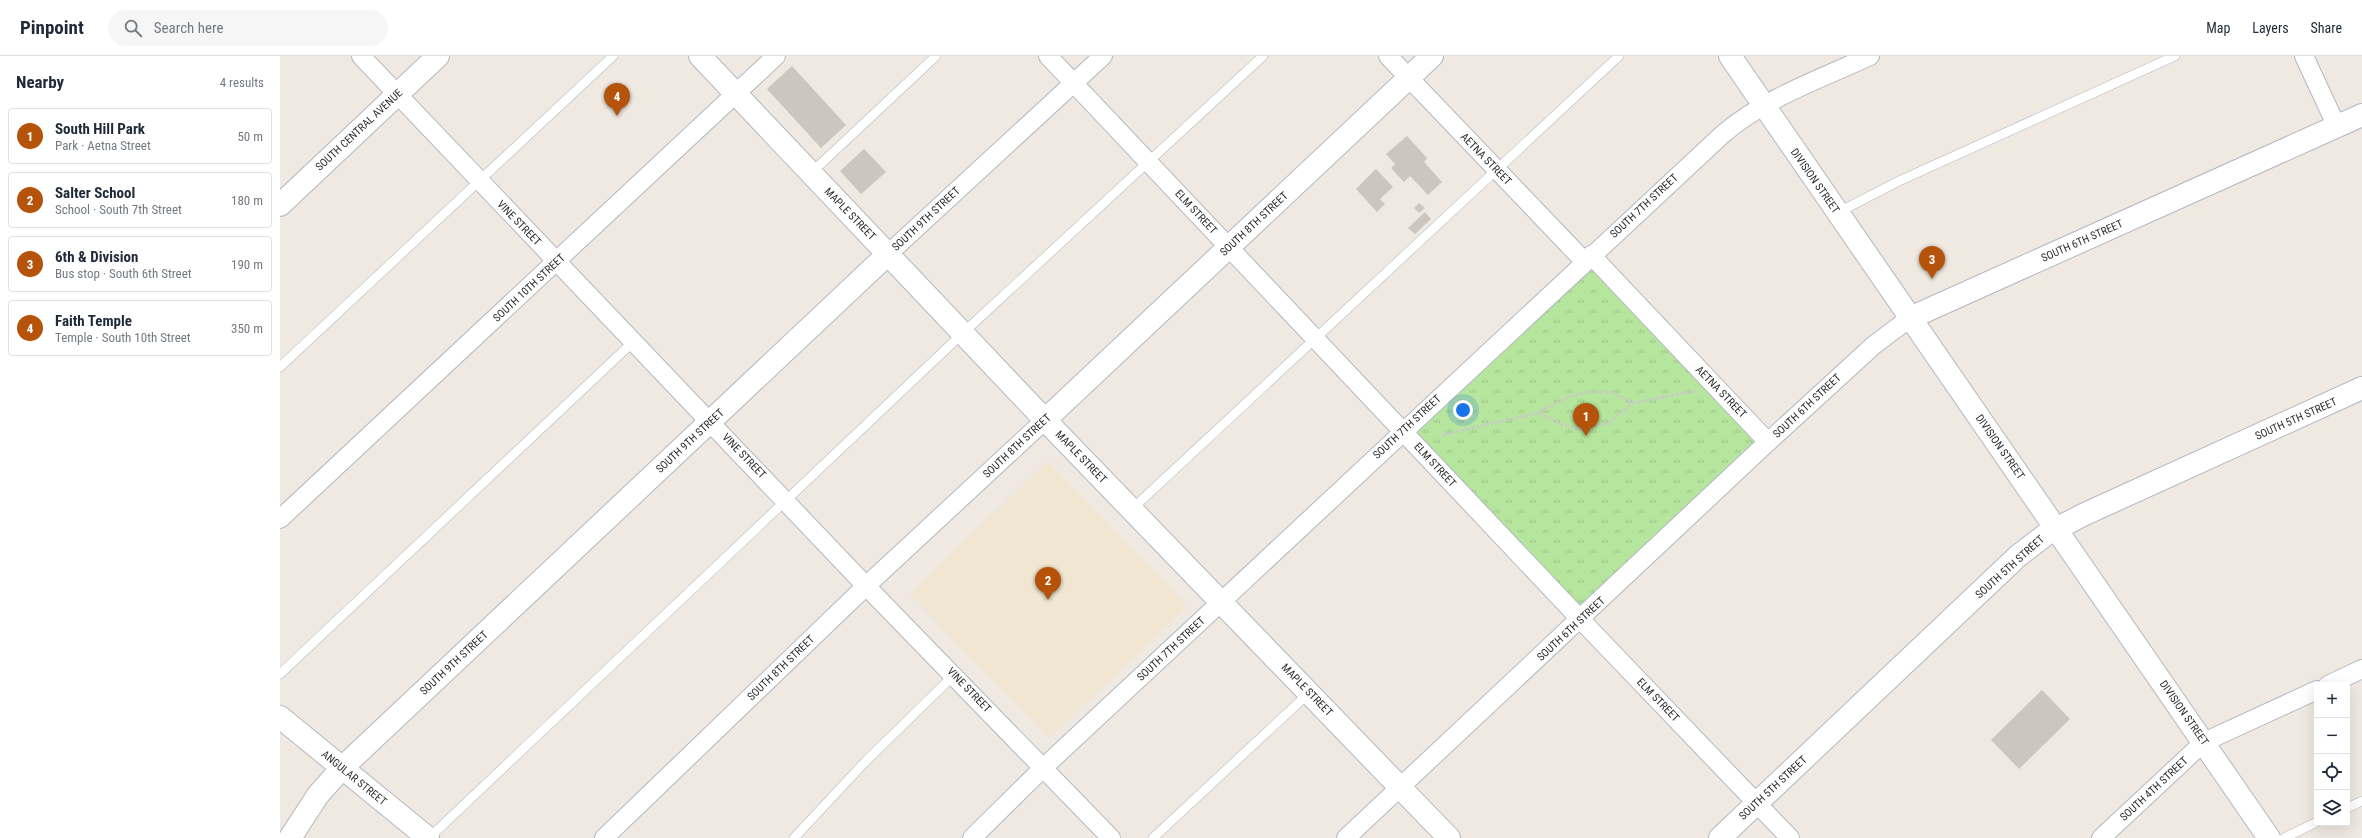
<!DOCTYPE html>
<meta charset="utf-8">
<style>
body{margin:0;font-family:"Roboto Condensed",sans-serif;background:#f6f6f7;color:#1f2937}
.controls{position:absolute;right:12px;bottom:12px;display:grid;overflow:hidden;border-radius:4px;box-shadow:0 4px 16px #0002}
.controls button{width:36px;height:36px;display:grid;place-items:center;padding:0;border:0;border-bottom:1px solid #e0e1e3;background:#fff;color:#1f2937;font:20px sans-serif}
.you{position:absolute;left:1183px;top:354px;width:14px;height:14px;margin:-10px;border:3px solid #fff;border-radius:50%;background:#1a73e8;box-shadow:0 0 0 6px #1a73e833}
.badge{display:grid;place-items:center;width:26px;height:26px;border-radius:50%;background:#b45309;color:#fff;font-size:13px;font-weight:700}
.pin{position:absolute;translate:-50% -33px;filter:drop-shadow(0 1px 2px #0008)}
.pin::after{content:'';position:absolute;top:21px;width:14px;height:12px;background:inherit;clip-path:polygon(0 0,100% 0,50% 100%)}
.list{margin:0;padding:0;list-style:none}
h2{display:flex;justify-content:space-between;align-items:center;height:52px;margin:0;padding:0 16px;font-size:17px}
h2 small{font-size:13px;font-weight:400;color:#747a83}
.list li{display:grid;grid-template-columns:26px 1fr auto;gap:12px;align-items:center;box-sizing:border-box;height:56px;margin:0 8px 8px;padding:0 8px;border:1px solid #e0e1e3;border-radius:4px}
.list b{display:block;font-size:15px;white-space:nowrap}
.list p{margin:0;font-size:13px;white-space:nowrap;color:#747a83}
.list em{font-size:13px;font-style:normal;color:#747a83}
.icon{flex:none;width:22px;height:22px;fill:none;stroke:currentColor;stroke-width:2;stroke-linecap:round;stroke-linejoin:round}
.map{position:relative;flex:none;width:2082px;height:782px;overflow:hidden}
header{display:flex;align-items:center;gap:24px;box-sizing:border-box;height:56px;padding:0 20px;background:#fff;border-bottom:1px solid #e0e1e3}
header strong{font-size:19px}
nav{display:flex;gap:22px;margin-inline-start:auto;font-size:14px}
.search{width:280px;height:36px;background:#f6f6f7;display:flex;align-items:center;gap:10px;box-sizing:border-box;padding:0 14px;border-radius:22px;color:#747a83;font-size:15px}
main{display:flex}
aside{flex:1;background:#fff}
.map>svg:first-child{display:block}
.education{fill:#f0e6d1}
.park{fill:url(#park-tufts)}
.building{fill:#cbc7bf}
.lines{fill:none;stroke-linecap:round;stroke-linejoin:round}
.service-casing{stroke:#b4b7c1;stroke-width:10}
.minor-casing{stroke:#b4b7c1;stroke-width:20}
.tertiary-casing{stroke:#b4b7c1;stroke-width:24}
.path{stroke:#c9c9c9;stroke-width:2.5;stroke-dasharray:3 2;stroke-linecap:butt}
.service{stroke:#fff;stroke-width:9}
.minor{stroke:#fff;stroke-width:18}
.tertiary{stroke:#fff;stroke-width:22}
.labels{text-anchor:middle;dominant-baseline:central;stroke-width:3;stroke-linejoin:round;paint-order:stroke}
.street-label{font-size:11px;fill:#2e2e2e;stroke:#fff}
</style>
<header>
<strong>Pinpoint</strong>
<div class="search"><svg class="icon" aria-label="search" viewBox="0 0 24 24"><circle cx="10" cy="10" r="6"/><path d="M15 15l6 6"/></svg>Search here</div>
<nav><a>Map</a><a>Layers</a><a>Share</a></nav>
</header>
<main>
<aside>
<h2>Nearby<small>4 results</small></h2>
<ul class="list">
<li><span class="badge">1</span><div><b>South Hill Park</b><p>Park · Aetna Street</p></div><em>50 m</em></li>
<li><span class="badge">2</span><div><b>Salter School</b><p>School · South 7th Street</p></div><em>180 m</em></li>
<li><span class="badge">3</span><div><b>6th &amp; Division</b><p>Bus stop · South 6th Street</p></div><em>190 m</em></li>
<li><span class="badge">4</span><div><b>Faith Temple</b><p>Temple · South 10th Street</p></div><em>350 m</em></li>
</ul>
</aside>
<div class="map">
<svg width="2082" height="782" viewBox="0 0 2082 782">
<defs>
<pattern id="park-tufts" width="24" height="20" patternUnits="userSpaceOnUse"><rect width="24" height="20" fill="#b6e59e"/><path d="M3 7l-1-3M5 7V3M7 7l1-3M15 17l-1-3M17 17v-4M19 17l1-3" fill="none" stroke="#9dc588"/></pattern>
</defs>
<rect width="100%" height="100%" fill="#efe9e1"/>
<!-- education -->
<polygon class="education" points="768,405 907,550 769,682 630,538"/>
<!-- park -->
<polygon class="park" points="1311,199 1488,386 1301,564 1124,374"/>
<!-- building -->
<g class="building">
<polygon points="512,10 566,69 541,92 487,33"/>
<polygon points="1127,80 1147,102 1144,106 1162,126 1148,139 1130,120 1124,126 1111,112 1115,108 1106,98"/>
<polygon points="584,93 606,116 581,138 560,115"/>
<polygon points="1096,113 1113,131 1100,143 1105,148 1097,156 1076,133"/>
<polygon points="1139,147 1145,152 1139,157 1134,152"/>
<polygon points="1145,156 1151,163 1135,178 1128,172"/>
<polygon points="1762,634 1790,663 1739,713 1711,684"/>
</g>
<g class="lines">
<!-- service casing -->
<g class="service-casing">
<g id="service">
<polyline points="531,117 656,0"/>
<polyline points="1557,157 1619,125 1895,0"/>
<polyline points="0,311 333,0"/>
<polyline points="852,453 1339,0"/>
<polyline points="0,618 353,286"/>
<polyline points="2067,752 2082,745"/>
<polyline points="149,782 683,277 983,0"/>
<polyline points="514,782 585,706 674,619"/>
<polyline points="873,782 1029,637"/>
<polyline points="2004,782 2037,766"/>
</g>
</g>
<!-- minor casing -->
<g class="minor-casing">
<g id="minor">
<polyline points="81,0 586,530 831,782"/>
<polyline points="768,0 1301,564 1510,782"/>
<polyline points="1108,0 1304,205"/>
<polyline points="2024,0 2057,71"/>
<polyline points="608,198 823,0"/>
<polyline points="1311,199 1488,386"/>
<polyline points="0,463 496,0"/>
<polyline points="2048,629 2082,613"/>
<polyline points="324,782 586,530 765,364"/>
<path d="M692 782 764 711 1443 78C1485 42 1540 23 1590 0"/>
<polyline points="1066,782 1488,386 1594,289 1630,262"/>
<polyline points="1821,782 1924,686 2037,634"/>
</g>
</g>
<!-- tertiary casing -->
<g class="tertiary-casing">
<g id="tertiary">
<polyline points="420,0 765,364 1169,782"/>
<polyline points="1450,0 1989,782"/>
<polyline points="0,149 158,0"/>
<polyline points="1630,262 2082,59"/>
<polyline points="765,364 1152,0"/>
<polyline points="0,661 148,782"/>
<polyline points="10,782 38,739 62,712 608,198"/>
<polyline points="1440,782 1738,500 1768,477 1805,458 2082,332"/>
</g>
</g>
<!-- path -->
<g class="path">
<polyline points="1258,357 1284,369 1301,374 1330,366 1352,347 1416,335"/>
<polyline points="1162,379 1257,357 1291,340 1308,336 1332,336 1352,347"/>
</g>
<!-- service -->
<use href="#service" class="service"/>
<!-- minor -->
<use href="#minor" class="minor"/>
<!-- tertiary -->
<use href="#tertiary" class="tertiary"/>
</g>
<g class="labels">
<!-- street labels -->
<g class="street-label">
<text transform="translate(79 74) rotate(-43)">SOUTH CENTRAL AVENUE</text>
<text transform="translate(1206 103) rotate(46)">AETNA STREET</text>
<text transform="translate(1535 125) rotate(55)">DIVISION STREET</text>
<text transform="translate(1364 150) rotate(-43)">SOUTH 7TH STREET</text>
<text transform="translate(916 156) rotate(47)">ELM STREET</text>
<text transform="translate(570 158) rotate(46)">MAPLE STREET</text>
<text transform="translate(646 163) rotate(-43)">SOUTH 9TH STREET</text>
<text transform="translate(239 167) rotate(46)">VINE STREET</text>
<text transform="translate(974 168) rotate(-43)">SOUTH 8TH STREET</text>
<text transform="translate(1802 185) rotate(-24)">SOUTH 6TH STREET</text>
<text transform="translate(249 232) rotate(-43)">SOUTH 10TH STREET</text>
<text transform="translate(1441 336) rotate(46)">AETNA STREET</text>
<text transform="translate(1527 350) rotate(-43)">SOUTH 6TH STREET</text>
<text transform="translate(2016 363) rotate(-24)">SOUTH 5TH STREET</text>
<text transform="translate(1127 371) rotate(-43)">SOUTH 7TH STREET</text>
<text transform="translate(410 385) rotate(-43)">SOUTH 9TH STREET</text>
<text transform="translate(737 390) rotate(-43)">SOUTH 8TH STREET</text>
<text transform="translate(1720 391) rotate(55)">DIVISION STREET</text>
<text transform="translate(464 400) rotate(46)">VINE STREET</text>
<text transform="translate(801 401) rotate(46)">MAPLE STREET</text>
<text transform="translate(1155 409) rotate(47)">ELM STREET</text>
<text transform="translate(1730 511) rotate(-42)">SOUTH 5TH STREET</text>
<text transform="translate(1291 573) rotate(-43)">SOUTH 6TH STREET</text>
<text transform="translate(891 593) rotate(-43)">SOUTH 7TH STREET</text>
<text transform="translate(174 607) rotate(-43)">SOUTH 9TH STREET</text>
<text transform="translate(501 612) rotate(-44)">SOUTH 8TH STREET</text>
<text transform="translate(689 634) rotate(46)">VINE STREET</text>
<text transform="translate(1027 634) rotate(46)">MAPLE STREET</text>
<text transform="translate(1378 644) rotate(46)">ELM STREET</text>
<text transform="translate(1904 657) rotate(55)">DIVISION STREET</text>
<text transform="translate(74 722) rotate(39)">ANGULAR STREET</text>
<text transform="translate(1493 732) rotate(-43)">SOUTH 5TH STREET</text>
<text transform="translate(1874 733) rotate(-43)">SOUTH 4TH STREET</text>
</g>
</g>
</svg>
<div class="controls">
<button>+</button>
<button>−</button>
<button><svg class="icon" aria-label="locate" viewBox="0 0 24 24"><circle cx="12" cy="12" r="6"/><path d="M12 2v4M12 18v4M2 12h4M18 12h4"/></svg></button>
<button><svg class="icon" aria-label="layers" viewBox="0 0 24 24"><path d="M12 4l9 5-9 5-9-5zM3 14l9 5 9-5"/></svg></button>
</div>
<div class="you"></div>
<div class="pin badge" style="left:1306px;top:380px">1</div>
<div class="pin badge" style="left:768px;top:544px">2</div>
<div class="pin badge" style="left:1652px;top:223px">3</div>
<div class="pin badge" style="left:337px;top:60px">4</div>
</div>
</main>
